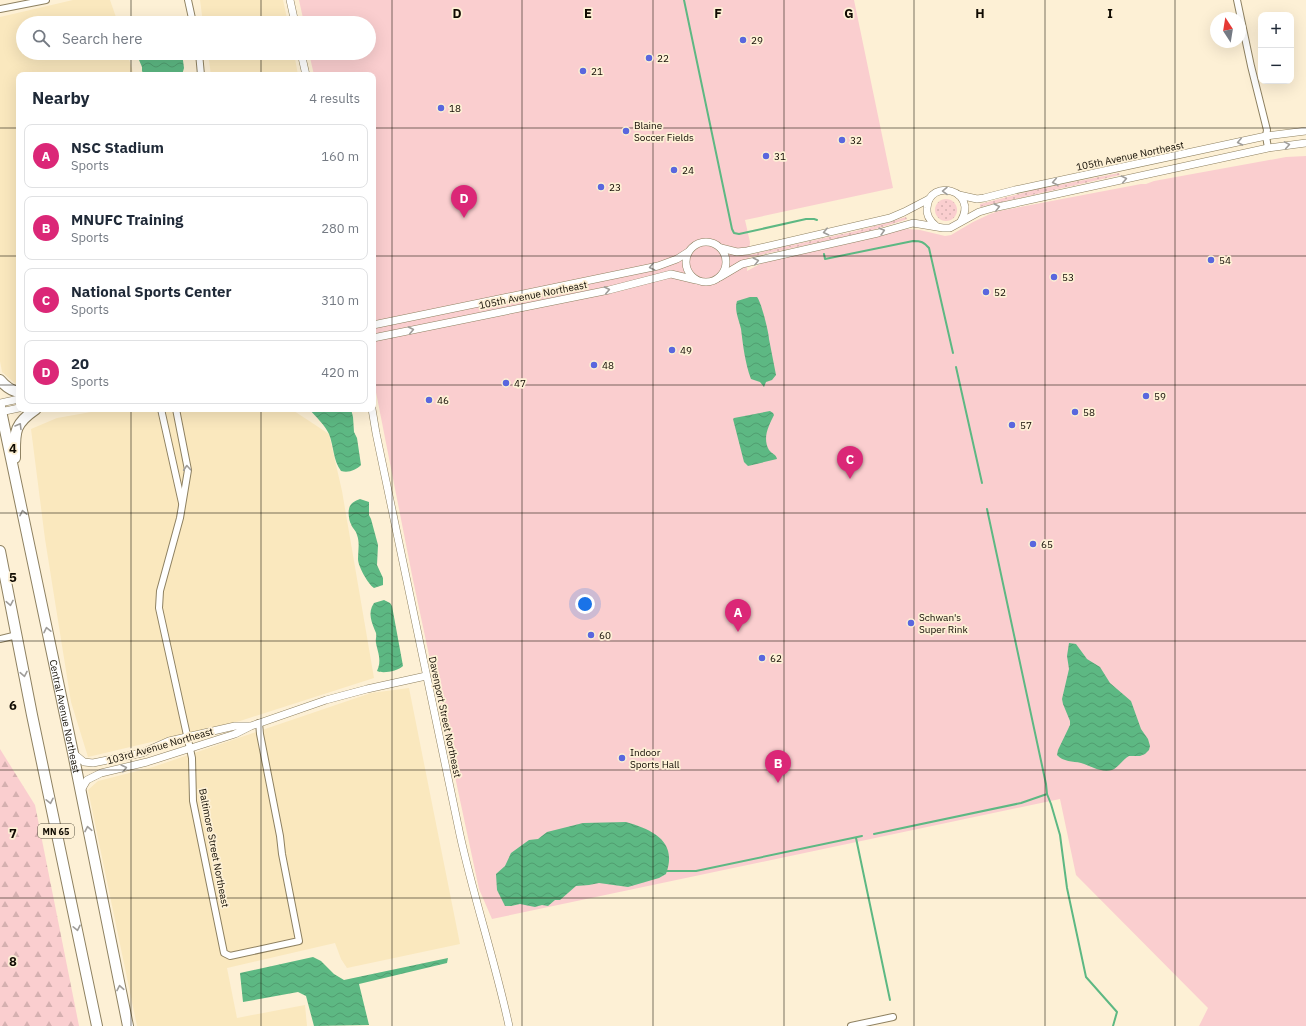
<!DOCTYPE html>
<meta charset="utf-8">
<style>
body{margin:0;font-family:"IBM Plex Sans",sans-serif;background:#f6f6f7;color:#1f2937}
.controls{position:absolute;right:12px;top:12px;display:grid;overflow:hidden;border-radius:8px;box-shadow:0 4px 16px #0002}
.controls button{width:36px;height:36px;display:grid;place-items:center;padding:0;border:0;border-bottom:1px solid #e0e1e3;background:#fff;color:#1f2937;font:20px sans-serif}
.compass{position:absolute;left:1210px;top:12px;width:36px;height:36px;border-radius:50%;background:#fff;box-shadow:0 4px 16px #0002;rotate:348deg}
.you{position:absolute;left:585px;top:604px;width:14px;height:14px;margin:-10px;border:3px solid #fff;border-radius:50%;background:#1a73e8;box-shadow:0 0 0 6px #1a73e833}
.badge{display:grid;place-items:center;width:26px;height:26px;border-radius:50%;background:#db2777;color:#fff;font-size:13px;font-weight:700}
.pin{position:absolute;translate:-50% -33px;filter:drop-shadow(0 1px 2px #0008)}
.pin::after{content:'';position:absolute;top:21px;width:14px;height:12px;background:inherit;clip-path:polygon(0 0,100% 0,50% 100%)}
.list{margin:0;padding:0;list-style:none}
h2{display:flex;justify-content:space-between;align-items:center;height:52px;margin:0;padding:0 16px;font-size:17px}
h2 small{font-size:13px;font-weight:400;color:#747a83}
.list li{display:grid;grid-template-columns:26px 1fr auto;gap:12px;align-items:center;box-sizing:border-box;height:64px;margin:0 8px 8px;padding:0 8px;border:1px solid #e0e1e3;border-radius:8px}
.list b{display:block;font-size:15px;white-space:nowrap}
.list p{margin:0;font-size:13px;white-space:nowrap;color:#747a83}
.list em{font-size:13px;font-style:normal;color:#747a83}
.icon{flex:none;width:22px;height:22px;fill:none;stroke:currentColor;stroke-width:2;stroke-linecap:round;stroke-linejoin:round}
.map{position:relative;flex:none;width:1306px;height:1026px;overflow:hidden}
.search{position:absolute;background:#fff;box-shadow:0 4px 16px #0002;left:16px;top:16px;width:360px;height:44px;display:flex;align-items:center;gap:10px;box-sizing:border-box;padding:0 14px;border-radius:22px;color:#747a83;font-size:15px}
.panel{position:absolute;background:#fff;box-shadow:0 4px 16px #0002;left:16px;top:72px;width:360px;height:340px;border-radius:8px}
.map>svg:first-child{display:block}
.built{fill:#fae8be}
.green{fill:url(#green-dots)}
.forest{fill:url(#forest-firs)}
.pitch{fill:#facecf}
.water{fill:url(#water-waves)}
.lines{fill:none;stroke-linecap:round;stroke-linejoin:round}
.stream{stroke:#5db883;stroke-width:2}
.minor-casing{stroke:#8e8161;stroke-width:8}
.tertiary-casing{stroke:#8e8161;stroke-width:8}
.trunk-casing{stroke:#8e8161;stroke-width:12}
.minor{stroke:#fff;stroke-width:6}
.tertiary{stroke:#fff;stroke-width:7}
.trunk{stroke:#fff;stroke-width:10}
.oneway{stroke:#9f9d9a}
.grid{fill:none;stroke:#100b02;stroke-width:1;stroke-opacity:0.55}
.poi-dot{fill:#5967de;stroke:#fdf0d5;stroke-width:1.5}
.labels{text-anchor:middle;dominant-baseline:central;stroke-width:3.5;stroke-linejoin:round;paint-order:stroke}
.shield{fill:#fdf0d5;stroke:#575041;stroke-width:1}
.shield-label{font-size:9px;font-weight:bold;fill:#100b02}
.poi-label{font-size:10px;fill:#100b02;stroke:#fdf0d5;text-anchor:start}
.street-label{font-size:10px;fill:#100b02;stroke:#fdf0d5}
.grid-label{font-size:13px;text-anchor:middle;font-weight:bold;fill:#100b02;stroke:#fdf0d5;stroke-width:3.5;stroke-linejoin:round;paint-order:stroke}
</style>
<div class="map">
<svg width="1306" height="1026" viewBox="0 0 1306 1026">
<defs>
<pattern id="green-dots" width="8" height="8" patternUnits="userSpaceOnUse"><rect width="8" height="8" fill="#facecf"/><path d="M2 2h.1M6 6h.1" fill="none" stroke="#d5b0b0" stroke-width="1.8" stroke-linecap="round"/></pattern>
<pattern id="forest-firs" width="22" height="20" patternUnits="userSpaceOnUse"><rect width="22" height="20" fill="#facecf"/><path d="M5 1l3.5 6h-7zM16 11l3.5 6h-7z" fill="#d5b0b0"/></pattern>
<pattern id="water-waves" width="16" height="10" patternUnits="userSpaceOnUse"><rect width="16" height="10" fill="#5db883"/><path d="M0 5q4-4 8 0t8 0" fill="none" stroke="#509d70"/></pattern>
</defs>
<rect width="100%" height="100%" fill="#fdf0d5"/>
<!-- built -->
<g class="built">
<polygon points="73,0 110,0 118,23 23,23 23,53 127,53 134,75 19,75 19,386 18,386 2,372 0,361 0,17"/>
<polygon points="200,0 283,0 288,23 203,23"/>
<polygon points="208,53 294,53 298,75 211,75"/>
<polygon points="108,409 178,409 194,412 205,409 291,409 329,434 342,491 374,678 240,721 88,757 71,702 45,539 31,429 57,418"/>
<polygon points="409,688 460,944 347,968 341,959 335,943 227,968 237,1018 305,1005 307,1026 137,1026 88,790 98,781 153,767 371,693"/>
</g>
<!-- green -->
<g class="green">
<polygon points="1119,173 1120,175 980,207 980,204 1034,190"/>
<circle cx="946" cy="210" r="11"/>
<path d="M906 217 907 219 905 220 863 233 746 258V256C799 242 854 234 906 217Z"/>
</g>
<!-- forest -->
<polygon class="forest" points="0,749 35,805 79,1026 0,1026"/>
<!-- pitch -->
<polygon class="pitch" points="299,0 854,0 893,188 745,220 750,242 747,271 775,256 878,233 908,229 920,230 945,236 951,235 973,222 990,214 999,211 1141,184 1146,184 1154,181 1286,157 1306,156 1306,1026 1199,1026 1208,1008 1076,875 1060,799 492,919 479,889 413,580 373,377 373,75 314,75 309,53 369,53 369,23 304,23"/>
<!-- water -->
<g class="water">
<polygon points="137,53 182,53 184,68 182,75 144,75 142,71 142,67 139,60"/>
<path d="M750 297H757C761 301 769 333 769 339L776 375 772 380 766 382 764 387 760 382 751 379C745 363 743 345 741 329 739 320 734 310 737 301Z"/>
<path d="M309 409H351L353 417 354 432 357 438 361 465C356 470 349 473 341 471 333 460 334 447 329 434 325 425 316 417 309 409Z"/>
<path d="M770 411 773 413 774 415C769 425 762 438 769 450 772 454 776 454 777 459L748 466 744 462 733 419 734 418Z"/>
<path d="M360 499 369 502V515L371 519 378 545 377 565 383 578V585L374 588C368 584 358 566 358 559 358 551 360 543 357 535 356 530 352 528 351 524 349 521 348 512 349 509 350 503 355 501 360 499Z"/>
<path d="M384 600 390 603 392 606 403 666C398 671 383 674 377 671 382 661 378 653 376 643 375 640 377 636 376 633 372 623 367 613 374 603Z"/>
<path d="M1069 643 1076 644 1087 659 1100 667 1110 683 1131 701 1141 729 1148 739 1150 746 1149 750 1145 754 1140 756H1129C1123 759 1118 768 1112 770 1101 773 1091 766 1081 763 1073 761 1063 762 1057 755L1058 750 1070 725V721L1063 704 1062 699 1069 669 1067 656Z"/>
<path d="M626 822C653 830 678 841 666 874L659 878 628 887 599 883 589 885 576 886 560 900H555L548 906 542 905 535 907 520 904 511 906H505L497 890 496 874 505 866 511 853 529 840 538 839 547 832 583 823Z"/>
<polygon points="313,957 321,961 334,974 344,980 448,958 447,963 359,984 369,1025 314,1026 306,996 298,992 243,1002 240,973"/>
</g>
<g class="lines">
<!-- stream -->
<g class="stream">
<polyline points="684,0 732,229 734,233 739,234 806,219 814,219 817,220"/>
<path d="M824 254 825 259 913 241C921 241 924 242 929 248L953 353"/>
<polyline points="956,367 982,483"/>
<polyline points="1047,794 1051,804 1060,835 1067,888 1086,977 1117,1012 1113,1026"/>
<polyline points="874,834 1021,803 1047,794 1046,784 987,509"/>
<polyline points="856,838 890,1000"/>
<polyline points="665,871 696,871 862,836"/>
</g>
<!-- minor casing -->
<g class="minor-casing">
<g id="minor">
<polyline points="188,0 193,23"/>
<polyline points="1237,0 1251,66 1267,130 1266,136 1268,148"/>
<polyline points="0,9 46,0"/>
<polyline points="199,53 201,75"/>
<polyline points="161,409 182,503"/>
<polyline points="176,409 188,470 180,518 160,591 159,608 192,758 193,801 224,953 230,956 299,941 282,854 280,836 260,734 259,723"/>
<polyline points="0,639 17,635"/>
<polyline points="851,1026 893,1017"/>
</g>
</g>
<!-- tertiary casing -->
<g class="tertiary-casing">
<g id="tertiary">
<polyline points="290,0 295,23"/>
<polyline points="301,53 306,75"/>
<polyline points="959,195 977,199 984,198 1015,190 1266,136 1306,131"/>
<path d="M936 226C930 221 926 216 927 208 929 177 979 190 961 221"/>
<circle cx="706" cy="262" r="20"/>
<polyline points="721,248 737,252 747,251 890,218 904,212 929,199"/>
<polyline points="720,277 742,264 878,233 913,223 943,228 950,228 979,212 993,208 1268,148 1306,143"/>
<polyline points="373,325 658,266 677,259 688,252"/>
<polyline points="373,338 609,290 671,274 696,280"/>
<polyline points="0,403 19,399"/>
<path d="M372 409 376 433 460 835C474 899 495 961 509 1026"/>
<polyline points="0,412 19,408"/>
<polyline points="73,753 84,762 93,763 142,753 169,741 235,726 249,726"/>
<polyline points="80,792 87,780 101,773 147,762 235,734 251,726 326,700 367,689 426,676"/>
</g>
</g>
<!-- trunk casing -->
<g class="trunk-casing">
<g id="trunk">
<path d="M0 380C5 386 11 391 19 392"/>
<path id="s1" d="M0 406 73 753 128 1026"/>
<path d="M15 458C15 432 13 425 36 409"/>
<polyline points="0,551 32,715 97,1026"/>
</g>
</g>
<!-- minor -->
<use href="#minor" class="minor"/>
<!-- tertiary -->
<use href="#tertiary" class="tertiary"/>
<!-- trunk -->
<use href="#trunk" class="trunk"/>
</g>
<!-- one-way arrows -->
<defs><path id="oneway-chevron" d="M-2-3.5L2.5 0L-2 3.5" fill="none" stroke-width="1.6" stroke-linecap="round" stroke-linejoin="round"/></defs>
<g class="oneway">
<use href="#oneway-chevron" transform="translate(1240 142) rotate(168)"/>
<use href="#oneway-chevron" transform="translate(1287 145) rotate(-10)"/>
<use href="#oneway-chevron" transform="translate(1124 179) rotate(-12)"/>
<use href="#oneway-chevron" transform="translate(1055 182) rotate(169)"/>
<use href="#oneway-chevron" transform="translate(945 191) rotate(179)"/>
<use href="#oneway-chevron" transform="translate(997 207) rotate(-14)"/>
<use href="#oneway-chevron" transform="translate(882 231) rotate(-16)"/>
<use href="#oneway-chevron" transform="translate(826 232) rotate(167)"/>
<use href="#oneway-chevron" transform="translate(756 261) rotate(-14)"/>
<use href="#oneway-chevron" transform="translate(652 267) rotate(168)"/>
<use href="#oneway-chevron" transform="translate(607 290) rotate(-12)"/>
<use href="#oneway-chevron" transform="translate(411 330) rotate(-12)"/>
<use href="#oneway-chevron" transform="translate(19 426) rotate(-59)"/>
<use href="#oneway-chevron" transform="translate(187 468) rotate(-94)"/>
<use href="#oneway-chevron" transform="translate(23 513) rotate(-102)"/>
<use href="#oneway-chevron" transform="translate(10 603) rotate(79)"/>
<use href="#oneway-chevron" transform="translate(47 630) rotate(-102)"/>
<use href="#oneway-chevron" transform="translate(24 674) rotate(79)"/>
<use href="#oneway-chevron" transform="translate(124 768) rotate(-14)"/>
<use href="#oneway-chevron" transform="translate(50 801) rotate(78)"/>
<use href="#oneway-chevron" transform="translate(88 829) rotate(-101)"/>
<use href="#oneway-chevron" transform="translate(77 928) rotate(78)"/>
<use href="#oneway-chevron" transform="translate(120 988) rotate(-101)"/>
</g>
<!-- grid -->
<path class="grid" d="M131 0V23M261 0V23M392 0V1026M522 0V1026M653 0V1026M784 0V1026M914 0V1026M1045 0V1026M1175 0V1026M131 53V75M261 53V75M0 128H19M373 128H1306M0 256H19M373 256H1306M0 385H19M373 385H1306M131 409V1026M261 409V1026M0 513H1306M0 641H1306M0 770H1306M0 898H1306"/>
<!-- markers -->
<g class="poi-dot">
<circle cx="743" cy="40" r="4"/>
<circle cx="649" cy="58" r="4"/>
<circle cx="583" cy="71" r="4"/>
<circle cx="441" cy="108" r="4"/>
<circle cx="626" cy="131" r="4"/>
<circle cx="842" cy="140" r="4"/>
<circle cx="766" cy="156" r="4"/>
<circle cx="674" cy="170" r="4"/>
<circle cx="601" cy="187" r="4"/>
<circle cx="1211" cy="260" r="4"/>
<circle cx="1054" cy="277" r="4"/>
<circle cx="986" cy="292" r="4"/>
<circle cx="672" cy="350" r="4"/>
<circle cx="594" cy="365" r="4"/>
<circle cx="506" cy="383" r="4"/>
<circle cx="1146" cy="396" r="4"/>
<circle cx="429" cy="400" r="4"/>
<circle cx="1075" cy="412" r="4"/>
<circle cx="1012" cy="425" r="4"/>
<circle cx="1033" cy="544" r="4"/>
<circle cx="911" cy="623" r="4"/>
<circle cx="591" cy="635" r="4"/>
<circle cx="762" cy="658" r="4"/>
<circle cx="622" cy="758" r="4"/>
</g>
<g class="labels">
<!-- shield labels -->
<rect class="shield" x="38" y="824" width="36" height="14" rx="3"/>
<g class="shield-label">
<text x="56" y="831">MN 65</text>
</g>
<!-- poi labels -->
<g class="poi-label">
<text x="751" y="40">29</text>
<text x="657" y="58">22</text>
<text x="591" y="71">21</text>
<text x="449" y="108">18</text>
<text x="634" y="125">Blaine<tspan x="634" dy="12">Soccer Fields</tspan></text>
<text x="850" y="140">32</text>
<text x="774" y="156">31</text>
<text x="682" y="170">24</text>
<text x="609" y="187">23</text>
<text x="1219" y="260">54</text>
<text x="1062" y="277">53</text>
<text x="994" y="292">52</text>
<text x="680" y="350">49</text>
<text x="602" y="365">48</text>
<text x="514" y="383">47</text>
<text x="1154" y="396">59</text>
<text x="437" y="400">46</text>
<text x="1083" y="412">58</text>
<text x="1020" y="425">57</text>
<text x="1041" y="544">65</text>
<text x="919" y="617">Schwan's<tspan x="919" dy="12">Super Rink</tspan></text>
<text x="599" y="635">60</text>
<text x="770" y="658">62</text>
<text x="630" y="752">Indoor<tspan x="630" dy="12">Sports Hall</tspan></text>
</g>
<!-- street labels -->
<g class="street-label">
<text transform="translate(1130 156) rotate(-12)">105th Avenue Northeast</text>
<text transform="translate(533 295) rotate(-11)">105th Avenue Northeast</text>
<text stroke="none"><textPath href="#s1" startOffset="317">Central Avenue Northeast</textPath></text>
<text transform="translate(445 717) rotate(78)">Davenport Street Northeast</text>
<text transform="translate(160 746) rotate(-16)">103rd Avenue Northeast</text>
<text transform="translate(214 848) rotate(79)">Baltimore Street Northeast</text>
</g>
</g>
<g class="grid-label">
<text x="457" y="18">D</text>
<text x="588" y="18">E</text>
<text x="718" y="18">F</text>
<text x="849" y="18">G</text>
<text x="980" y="18">H</text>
<text x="1110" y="18">I</text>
<text x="13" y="453">4</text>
<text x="13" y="582">5</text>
<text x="13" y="710">6</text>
<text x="13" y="838">7</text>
<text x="13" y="966">8</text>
</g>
</svg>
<div class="controls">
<button>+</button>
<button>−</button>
</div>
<svg class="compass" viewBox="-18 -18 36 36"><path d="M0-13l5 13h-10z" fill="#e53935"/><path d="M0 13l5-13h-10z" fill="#747a83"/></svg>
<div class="you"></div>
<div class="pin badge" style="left:738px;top:632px">A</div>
<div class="pin badge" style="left:778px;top:783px">B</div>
<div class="pin badge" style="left:850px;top:479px">C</div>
<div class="pin badge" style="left:464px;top:218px">D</div>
<div class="search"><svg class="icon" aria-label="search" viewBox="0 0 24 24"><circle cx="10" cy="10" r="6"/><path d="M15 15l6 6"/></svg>Search here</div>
<section class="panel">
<h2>Nearby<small>4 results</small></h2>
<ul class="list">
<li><span class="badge">A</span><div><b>NSC Stadium</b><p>Sports</p></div><em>160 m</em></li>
<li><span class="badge">B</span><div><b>MNUFC Training</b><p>Sports</p></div><em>280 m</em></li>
<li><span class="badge">C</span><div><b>National Sports Center</b><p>Sports</p></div><em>310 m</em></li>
<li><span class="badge">D</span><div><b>20</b><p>Sports</p></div><em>420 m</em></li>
</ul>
</section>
</div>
